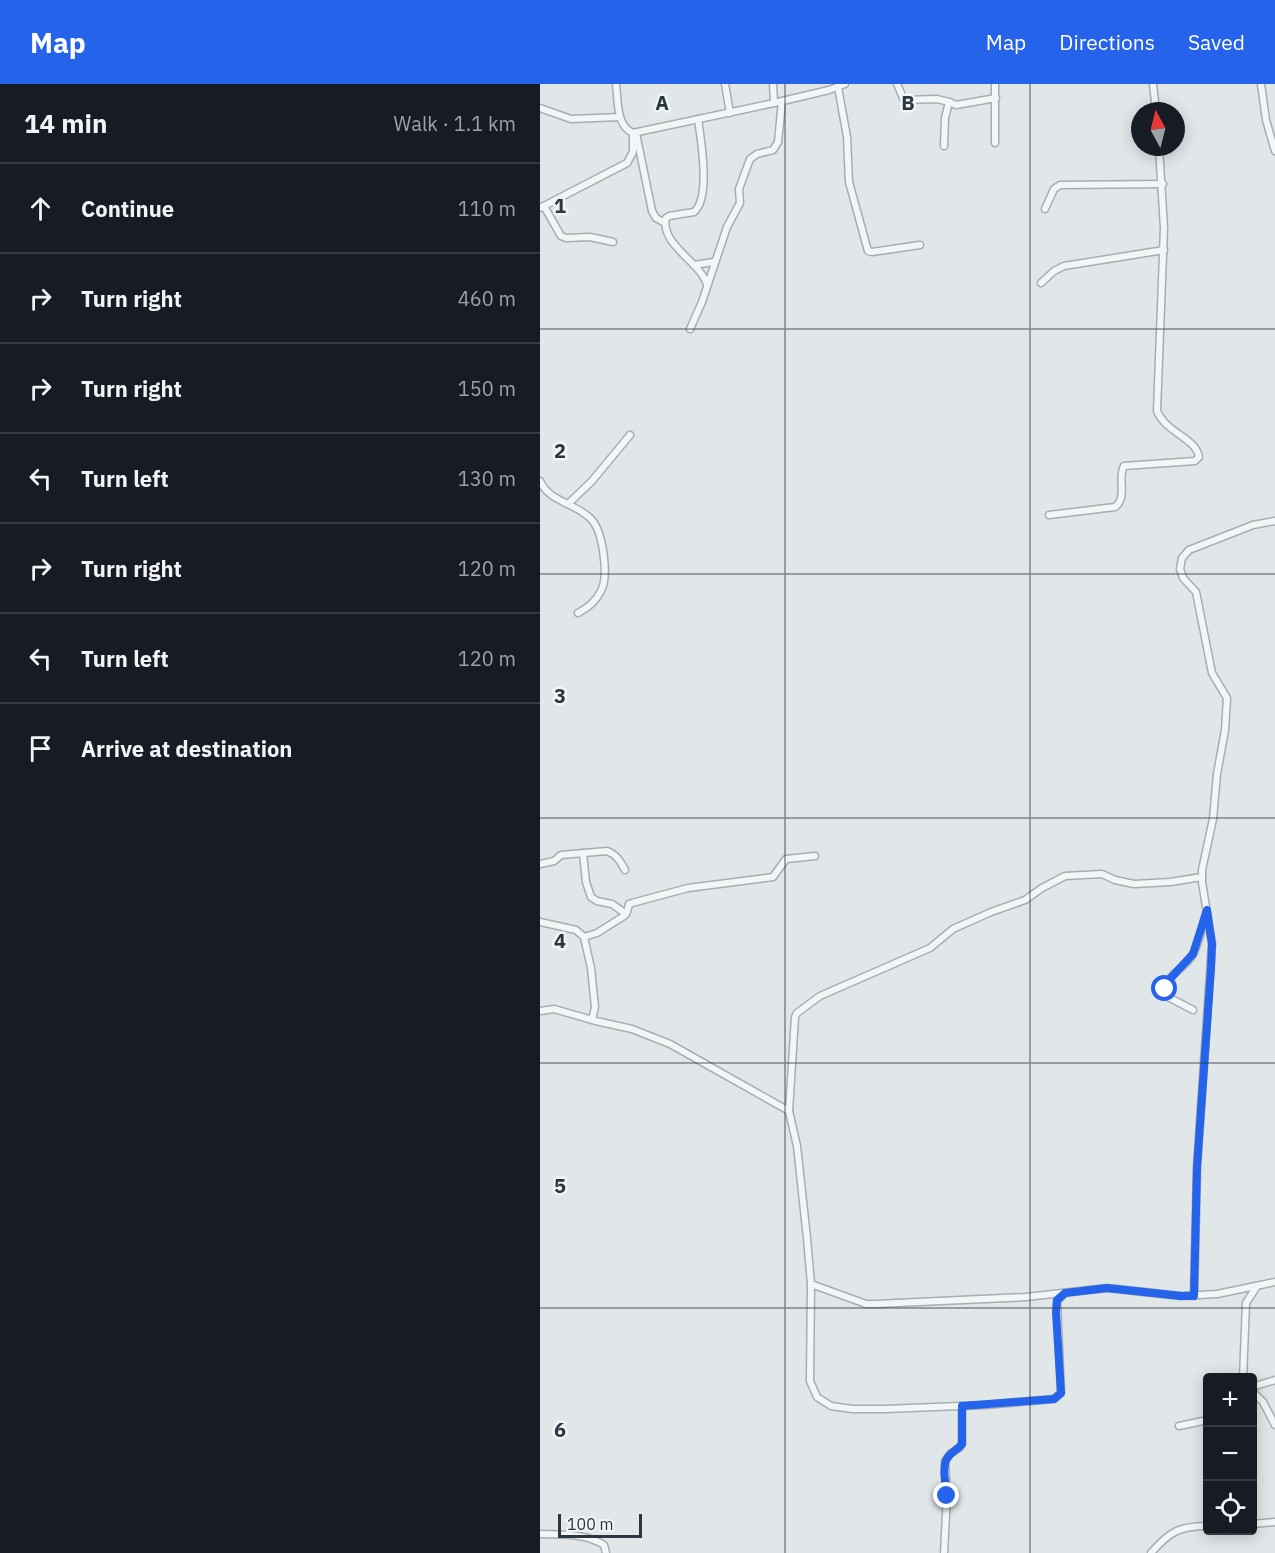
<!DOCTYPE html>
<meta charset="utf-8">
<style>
body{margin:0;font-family:"IBM Plex Sans",sans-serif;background:#20242c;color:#f1f3f6}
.controls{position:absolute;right:18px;bottom:18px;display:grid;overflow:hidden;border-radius:6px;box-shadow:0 3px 15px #0003}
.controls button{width:54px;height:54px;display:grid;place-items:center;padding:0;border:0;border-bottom:2px solid #363941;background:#171b24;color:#f1f3f6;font:30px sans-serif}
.compass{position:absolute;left:591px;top:18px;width:54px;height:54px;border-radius:50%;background:#171b24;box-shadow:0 3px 15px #0003;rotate:353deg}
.scale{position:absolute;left:18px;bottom:15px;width:84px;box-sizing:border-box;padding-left:6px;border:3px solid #2a373f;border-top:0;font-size:16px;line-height:21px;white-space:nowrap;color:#2a373f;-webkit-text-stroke:4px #f0f4f6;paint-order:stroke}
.stop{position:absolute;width:18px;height:18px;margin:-14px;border:4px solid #2563eb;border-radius:50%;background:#fff}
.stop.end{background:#2563eb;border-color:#fff;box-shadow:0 2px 6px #0008}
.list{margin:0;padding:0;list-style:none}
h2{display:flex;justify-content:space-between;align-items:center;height:78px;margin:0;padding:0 24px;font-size:26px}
h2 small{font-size:20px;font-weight:400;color:#9ea1a6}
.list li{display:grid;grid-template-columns:39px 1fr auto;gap:18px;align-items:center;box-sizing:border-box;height:90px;padding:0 24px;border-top:2px solid #363941}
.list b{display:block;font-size:22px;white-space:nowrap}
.list em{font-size:20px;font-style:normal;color:#9ea1a6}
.icon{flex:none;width:33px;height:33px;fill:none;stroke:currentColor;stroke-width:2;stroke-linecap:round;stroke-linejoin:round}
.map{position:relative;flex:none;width:735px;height:1469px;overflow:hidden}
header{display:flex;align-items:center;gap:36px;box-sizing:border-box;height:84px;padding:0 30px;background:#2563eb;color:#fff}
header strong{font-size:28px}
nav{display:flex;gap:33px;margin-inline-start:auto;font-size:21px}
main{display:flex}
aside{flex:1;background:#171b24}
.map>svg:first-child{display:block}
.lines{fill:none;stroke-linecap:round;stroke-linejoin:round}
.street-casing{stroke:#a6aeb2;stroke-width:9}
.street{stroke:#f3f6f7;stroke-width:6}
.route{stroke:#2563eb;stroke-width:8}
.grid{fill:none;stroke:#2a373f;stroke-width:1.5;stroke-opacity:0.55}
.grid-label{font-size:20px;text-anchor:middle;font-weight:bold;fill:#2a373f;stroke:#f0f4f6;stroke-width:5;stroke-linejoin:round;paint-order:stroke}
</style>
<header>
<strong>Map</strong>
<nav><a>Map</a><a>Directions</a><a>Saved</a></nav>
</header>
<main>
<aside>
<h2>14 min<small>Walk · 1.1 km</small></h2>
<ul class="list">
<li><svg class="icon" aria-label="ahead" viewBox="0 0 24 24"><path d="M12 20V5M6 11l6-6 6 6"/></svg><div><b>Continue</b></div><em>110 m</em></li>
<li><svg class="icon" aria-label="right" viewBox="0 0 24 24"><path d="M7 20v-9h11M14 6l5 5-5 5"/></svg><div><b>Turn right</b></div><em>460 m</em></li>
<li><svg class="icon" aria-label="right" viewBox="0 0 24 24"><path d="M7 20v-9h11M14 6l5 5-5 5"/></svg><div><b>Turn right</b></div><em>150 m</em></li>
<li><svg class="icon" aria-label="left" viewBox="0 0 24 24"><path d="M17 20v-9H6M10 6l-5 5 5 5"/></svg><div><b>Turn left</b></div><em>130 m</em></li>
<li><svg class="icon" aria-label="right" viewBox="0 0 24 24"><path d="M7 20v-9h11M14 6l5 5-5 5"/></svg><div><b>Turn right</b></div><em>120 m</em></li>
<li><svg class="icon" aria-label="left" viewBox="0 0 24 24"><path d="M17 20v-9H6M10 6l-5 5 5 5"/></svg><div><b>Turn left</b></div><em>120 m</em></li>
<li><svg class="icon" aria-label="arrive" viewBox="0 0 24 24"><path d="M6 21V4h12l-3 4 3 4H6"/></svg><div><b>Arrive at destination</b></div></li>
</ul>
</aside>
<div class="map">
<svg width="735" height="1469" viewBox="0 0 735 1469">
<rect width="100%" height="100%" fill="#e1e6e8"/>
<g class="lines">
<!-- street casing -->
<g class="street-casing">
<g id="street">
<path d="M76 0C78 16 76 42 93 49L234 19 289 6 305 0"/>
<polyline points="185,0 190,29"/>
<polyline points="233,0 234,19"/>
<polyline points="357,0 364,16 397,15 409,18"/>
<polyline points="613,0 616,27"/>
<polyline points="721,0 726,36 735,67"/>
<polyline points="298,3 307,53 309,98 328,167 332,168 380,161"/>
<polyline points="0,24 31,35 80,33"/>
<path d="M158 35C161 56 171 114 154 128L129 132 126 134C120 161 161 178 167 201"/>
<polyline points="96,49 112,127 116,134 125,139"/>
<polyline points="455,59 455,0"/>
<polyline points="404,62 405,34 409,18 416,21 456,14"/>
<polyline points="4,122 21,152 26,154 50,153 73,158"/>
<polyline points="0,124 87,79 93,68 93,49"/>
<polyline points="505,125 514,105 520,101 623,100"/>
<polyline points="154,181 174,178"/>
<polyline points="501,199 514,187 524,182 624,166"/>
<polyline points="150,245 162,218 187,143 200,119 199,105 210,75 217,70 233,66 238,58 242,17"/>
<path d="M0 397C9 418 36 419 51 435 63 447 69 492 61 507 56 517 48 524 38 529"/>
<polyline points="28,420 52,397 90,351"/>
<path d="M509 431 575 423C588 413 577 394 584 382L655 377 659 373C656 354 626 349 617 327L624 144 619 63"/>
<polyline points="43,769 46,798 51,813 57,817 72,820 86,830"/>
<path d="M0 780 14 777 21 771 67 767C77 771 80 777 85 786"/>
<polyline points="0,838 36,846 44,853 51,884 55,923 52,936"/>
<polyline points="44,853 57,849 84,832 87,828 89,820 92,819 148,804 233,793 246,775 275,772"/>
<path d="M653 926 630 914 625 910C623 893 644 885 652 872 659 860 662 843 666 830"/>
<polyline points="0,927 14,925 56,937 92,945 130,960 249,1027"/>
<polyline points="271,1200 326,1220 336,1220 486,1213 567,1204 641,1212 677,1210 735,1198"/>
<polyline points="525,1209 517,1217 521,1309 514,1315 445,1321 345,1325 312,1325 291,1322 277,1313 270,1297 271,1200 267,1154 257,1062 249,1027 255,933 257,929 280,912 390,864 413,845 451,828 485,816 502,804 525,792 562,790 575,796 594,800 630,798 662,793"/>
<polyline points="654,1212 657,1083 672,860 662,798 662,786 673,735 677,690 685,646 687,614 672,589 656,508 643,494 640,485 642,474 649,466 713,441 735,437"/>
<polyline points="703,1294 706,1219 717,1202"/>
<polyline points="712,1303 735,1296"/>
<polyline points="712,1307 723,1318 735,1341"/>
<polyline points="639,1342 668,1336"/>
<polyline points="712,1440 735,1438"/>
<path d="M0 1450C23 1451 45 1449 64 1461L66 1469"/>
<polyline points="404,1469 407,1412 405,1377 410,1370 419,1364 422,1360 422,1322"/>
<path d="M611 1469C629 1448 639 1442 668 1442"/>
</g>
</g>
<!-- street -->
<use href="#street" class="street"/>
</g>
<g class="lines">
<!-- route -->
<path class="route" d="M407 1412C406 1401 401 1382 408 1373 412 1367 418 1366 422 1360V1322L514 1315 521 1309 516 1228 517 1216 525 1209 567 1204 641 1212H654L657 1083 671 884 672 860 667 826 653 870 628 897 625 905"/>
</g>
<!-- grid -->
<path class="grid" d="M245 0V1469M490 0V1469M0 245H735M0 490H735M0 734H735M0 979H735M0 1224H735"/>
<g class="grid-label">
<text x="122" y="26">A</text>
<text x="368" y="26">B</text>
<text x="20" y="129">1</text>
<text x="20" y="374">2</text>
<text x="20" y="619">3</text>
<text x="20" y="864">4</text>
<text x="20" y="1109">5</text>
<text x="20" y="1353">6</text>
</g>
</svg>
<div class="controls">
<button>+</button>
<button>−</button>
<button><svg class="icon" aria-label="locate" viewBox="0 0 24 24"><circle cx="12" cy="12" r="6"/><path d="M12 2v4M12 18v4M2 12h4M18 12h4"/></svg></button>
</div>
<svg class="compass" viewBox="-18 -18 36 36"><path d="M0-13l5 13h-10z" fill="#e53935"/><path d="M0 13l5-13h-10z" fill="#9ea1a6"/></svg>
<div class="scale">100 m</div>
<div class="stop" style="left:625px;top:905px"></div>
<div class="stop end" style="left:407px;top:1412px"></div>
</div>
</main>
